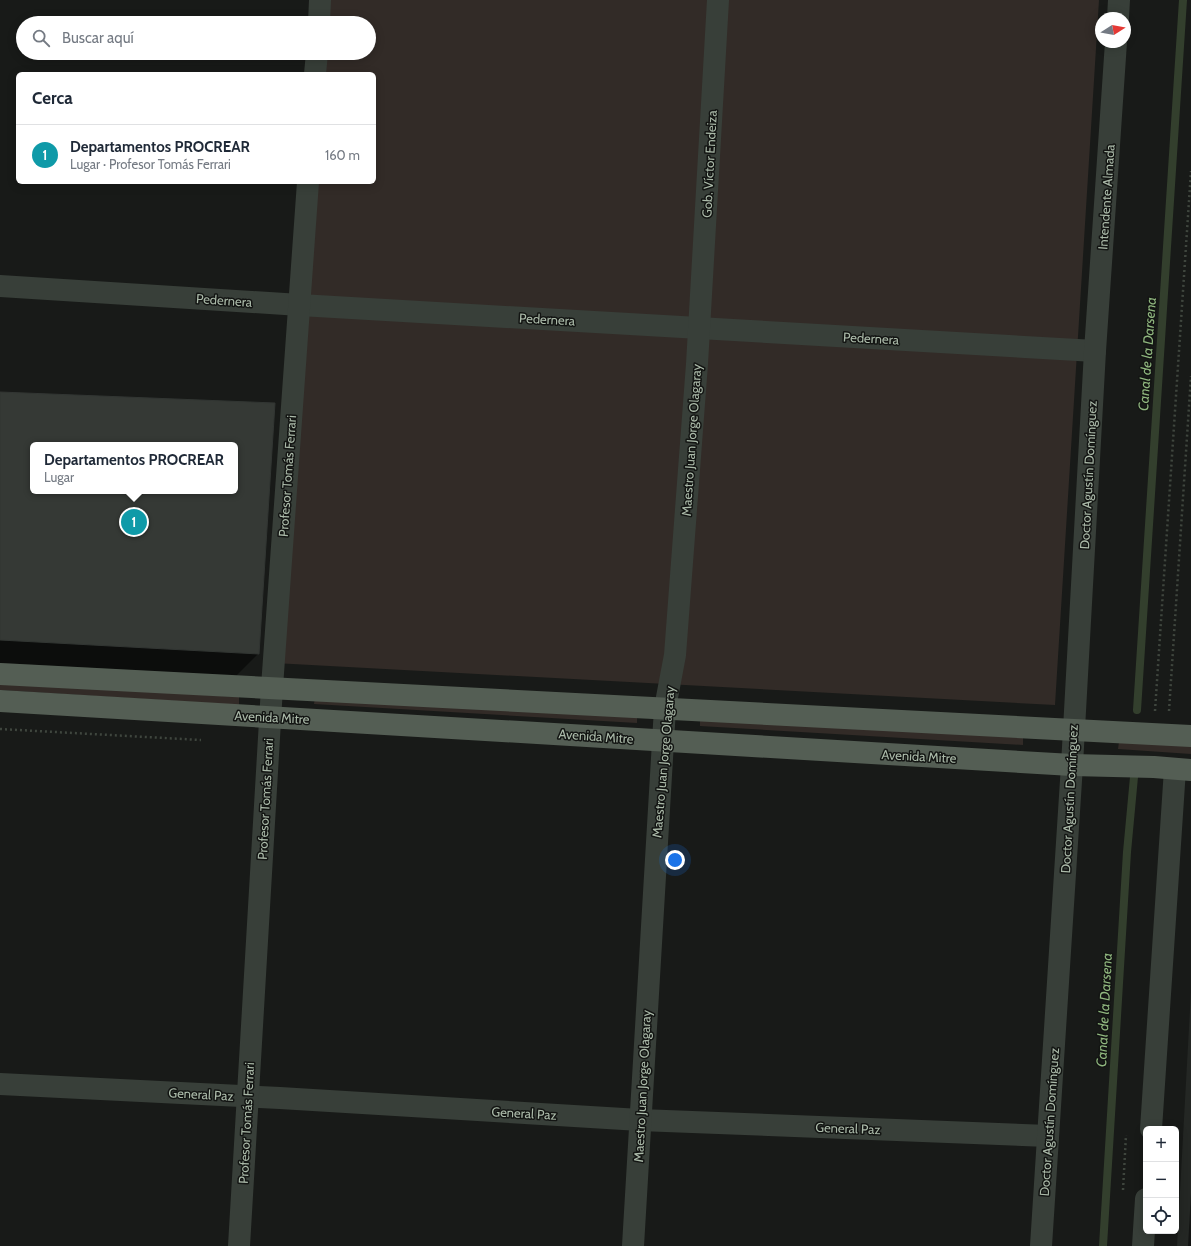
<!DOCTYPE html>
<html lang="es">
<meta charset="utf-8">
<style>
body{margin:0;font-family:Cabin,sans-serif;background:#f2f2f3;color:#1f2937}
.controls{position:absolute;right:12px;bottom:12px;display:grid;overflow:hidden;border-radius:6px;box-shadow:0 2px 10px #0003}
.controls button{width:36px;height:36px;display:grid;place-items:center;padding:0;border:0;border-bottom:1px solid #e0e1e3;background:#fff;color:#1f2937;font:20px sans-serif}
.compass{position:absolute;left:1095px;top:12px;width:36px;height:36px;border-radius:50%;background:#fff;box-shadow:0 2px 10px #0003;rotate:79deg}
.you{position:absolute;left:675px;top:860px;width:14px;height:14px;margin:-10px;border:3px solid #fff;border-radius:50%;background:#1a73e8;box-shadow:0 0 0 6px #1a73e833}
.badge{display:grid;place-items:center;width:26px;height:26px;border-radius:50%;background:#2563eb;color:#fff;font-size:13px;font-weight:700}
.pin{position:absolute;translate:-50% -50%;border:2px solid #fff;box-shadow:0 1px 4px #0006}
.popup{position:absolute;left:30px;top:442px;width:208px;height:52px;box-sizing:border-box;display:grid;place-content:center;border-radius:6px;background:#fff;filter:drop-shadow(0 1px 3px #0005);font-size:13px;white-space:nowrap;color:#747a83}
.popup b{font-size:15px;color:#1f2937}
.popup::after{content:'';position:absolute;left:50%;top:100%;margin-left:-8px;border:8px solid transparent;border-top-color:#fff}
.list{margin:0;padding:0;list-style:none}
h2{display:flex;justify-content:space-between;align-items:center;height:52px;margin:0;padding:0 16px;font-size:17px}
h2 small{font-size:13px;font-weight:400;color:#747a83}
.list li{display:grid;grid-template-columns:26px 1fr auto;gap:12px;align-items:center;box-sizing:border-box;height:60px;padding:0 16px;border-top:1px solid #e0e1e3}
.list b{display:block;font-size:15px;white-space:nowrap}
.list p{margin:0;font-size:13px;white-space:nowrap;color:#747a83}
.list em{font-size:13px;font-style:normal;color:#747a83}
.icon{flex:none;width:22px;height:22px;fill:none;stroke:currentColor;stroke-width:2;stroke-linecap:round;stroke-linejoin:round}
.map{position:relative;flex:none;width:1191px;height:1246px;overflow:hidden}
.search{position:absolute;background:#fff;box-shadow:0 2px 10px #0003;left:16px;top:16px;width:360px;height:44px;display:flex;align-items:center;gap:10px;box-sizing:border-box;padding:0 14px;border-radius:22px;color:#747a83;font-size:15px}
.panel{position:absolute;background:#fff;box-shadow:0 2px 10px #0003;left:16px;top:72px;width:360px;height:112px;border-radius:6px}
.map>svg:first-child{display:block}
.built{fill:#242724}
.green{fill:#322b27}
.shadow{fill:#0007;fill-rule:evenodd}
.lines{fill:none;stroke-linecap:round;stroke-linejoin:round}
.stream{stroke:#333f2d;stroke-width:8}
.building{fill:#353935;stroke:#323633;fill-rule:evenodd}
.path{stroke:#3f463e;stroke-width:2.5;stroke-dasharray:2 3;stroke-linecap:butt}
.minor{stroke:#383f39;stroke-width:22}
.major{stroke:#545e54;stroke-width:22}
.labels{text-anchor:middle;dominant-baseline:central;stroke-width:3;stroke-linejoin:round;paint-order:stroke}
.street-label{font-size:13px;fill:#abbaa9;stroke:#131513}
.water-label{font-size:14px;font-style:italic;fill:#90b77f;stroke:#131513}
</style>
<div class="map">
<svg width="1191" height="1246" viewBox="0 0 1191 1246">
<rect width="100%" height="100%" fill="#181a18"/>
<!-- built -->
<polygon class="built" points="1191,991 1191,1246 1177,1246"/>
<!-- green -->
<g class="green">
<polygon points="320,0 1099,0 1055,705 274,663 308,182 374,182 374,74 315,74 317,53 369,53 369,23 319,23"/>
<polygon points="0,683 239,697 239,705 0,690"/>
<polygon points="315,696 637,715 637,723 314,704"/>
<polygon points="700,718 1023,737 1023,745 700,726"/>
<polygon points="1119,742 1191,746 1191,754 1118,749"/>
</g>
<!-- shadow -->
<g class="shadow">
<path d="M0 393 274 404 258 654 236 676 0 663ZM33 445H235V491H33Z"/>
<polygon points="1191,1193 1191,1246 1188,1246"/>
</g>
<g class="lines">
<!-- stream -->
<g class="stream">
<polyline points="1137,710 1183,0"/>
<polyline points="1103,1246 1127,852 1134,777"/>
</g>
</g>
<!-- building -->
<path class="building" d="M0 392 275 403 259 654 0 640ZM33 445H235V491H33Z"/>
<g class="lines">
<!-- path -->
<g class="path">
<polyline points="1155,711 1191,171"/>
<polyline points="1169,711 1191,376"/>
<polyline points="0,729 201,740"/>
<polyline points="1123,1190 1126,1135"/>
</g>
<!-- minor -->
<g class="minor">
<polyline points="1118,18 1119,0"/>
<polyline points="319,23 320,0"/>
<polyline points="315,74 317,53"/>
<polyline points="0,286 300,305 1095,351"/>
<polyline points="0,1084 280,1098 640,1120 1048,1136"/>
<polyline points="1151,1129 1175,769"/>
<polyline points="239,1246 272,687 308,182"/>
<polyline points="633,1246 665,708 675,655 697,364 718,0"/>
<polyline points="1041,1246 1072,765 1095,351 1116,42"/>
<polyline points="1143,1246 1146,1199"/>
</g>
<!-- major -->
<g class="major">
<polyline points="0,674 1191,736"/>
<polyline points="0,701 1072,765 1154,767 1191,770"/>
</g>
</g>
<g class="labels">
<!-- street labels -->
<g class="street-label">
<text transform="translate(709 164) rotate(-87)">Gob. Víctor Endeiza</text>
<text transform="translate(1106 197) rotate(-86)">Intendente Almada</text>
<text transform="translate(224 300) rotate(4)">Pedernera</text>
<text transform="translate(547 319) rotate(3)">Pedernera</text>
<text transform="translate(871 338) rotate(3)">Pedernera</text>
<text transform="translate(691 440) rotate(-86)">Maestro Juan Jorge Olagaray</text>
<text transform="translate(1088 475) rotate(-87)">Doctor Agustín Domínguez</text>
<text transform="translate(287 476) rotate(-86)">Profesor Tomás Ferrari</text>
<text transform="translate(272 717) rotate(3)">Avenida Mitre</text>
<text transform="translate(596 736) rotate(4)">Avenida Mitre</text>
<text transform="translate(919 756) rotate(3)">Avenida Mitre</text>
<text transform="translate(663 762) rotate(-85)">Maestro Juan Jorge Olagaray</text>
<text transform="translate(265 799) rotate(-87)">Profesor Tomás Ferrari</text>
<text transform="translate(1069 799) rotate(-87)">Doctor Agustín Domínguez</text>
<text transform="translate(642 1086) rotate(-87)">Maestro Juan Jorge Olagaray</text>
<text transform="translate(201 1094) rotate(3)">General Paz</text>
<text transform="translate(524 1113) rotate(3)">General Paz</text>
<text transform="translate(1049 1122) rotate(-86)">Doctor Agustín Domínguez</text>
<text transform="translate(246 1123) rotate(-87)">Profesor Tomás Ferrari</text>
<text transform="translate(848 1128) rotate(2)">General Paz</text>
</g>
<!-- water labels -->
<g class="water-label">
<text transform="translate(1147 354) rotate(-86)">Canal de la Darsena</text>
<text transform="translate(1104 1010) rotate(-87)">Canal de la Darsena</text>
</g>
</g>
</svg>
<div class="controls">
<button>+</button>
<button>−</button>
<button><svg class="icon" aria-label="locate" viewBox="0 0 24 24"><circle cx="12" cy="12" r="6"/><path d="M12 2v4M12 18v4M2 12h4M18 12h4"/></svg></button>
</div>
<svg class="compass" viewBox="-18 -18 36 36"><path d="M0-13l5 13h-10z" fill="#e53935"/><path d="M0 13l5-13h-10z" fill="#747a83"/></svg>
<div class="you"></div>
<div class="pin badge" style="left:134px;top:522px;background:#0f9aa8">1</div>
<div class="popup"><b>Departamentos PROCREAR</b>Lugar</div>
<div class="search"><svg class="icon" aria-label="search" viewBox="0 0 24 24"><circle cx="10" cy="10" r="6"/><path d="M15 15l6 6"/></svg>Buscar aquí</div>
<section class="panel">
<h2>Cerca<small></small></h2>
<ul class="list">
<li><span class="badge" style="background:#0f9aa8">1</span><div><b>Departamentos PROCREAR</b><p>Lugar · Profesor Tomás Ferrari</p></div><em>160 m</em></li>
</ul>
</section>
</div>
